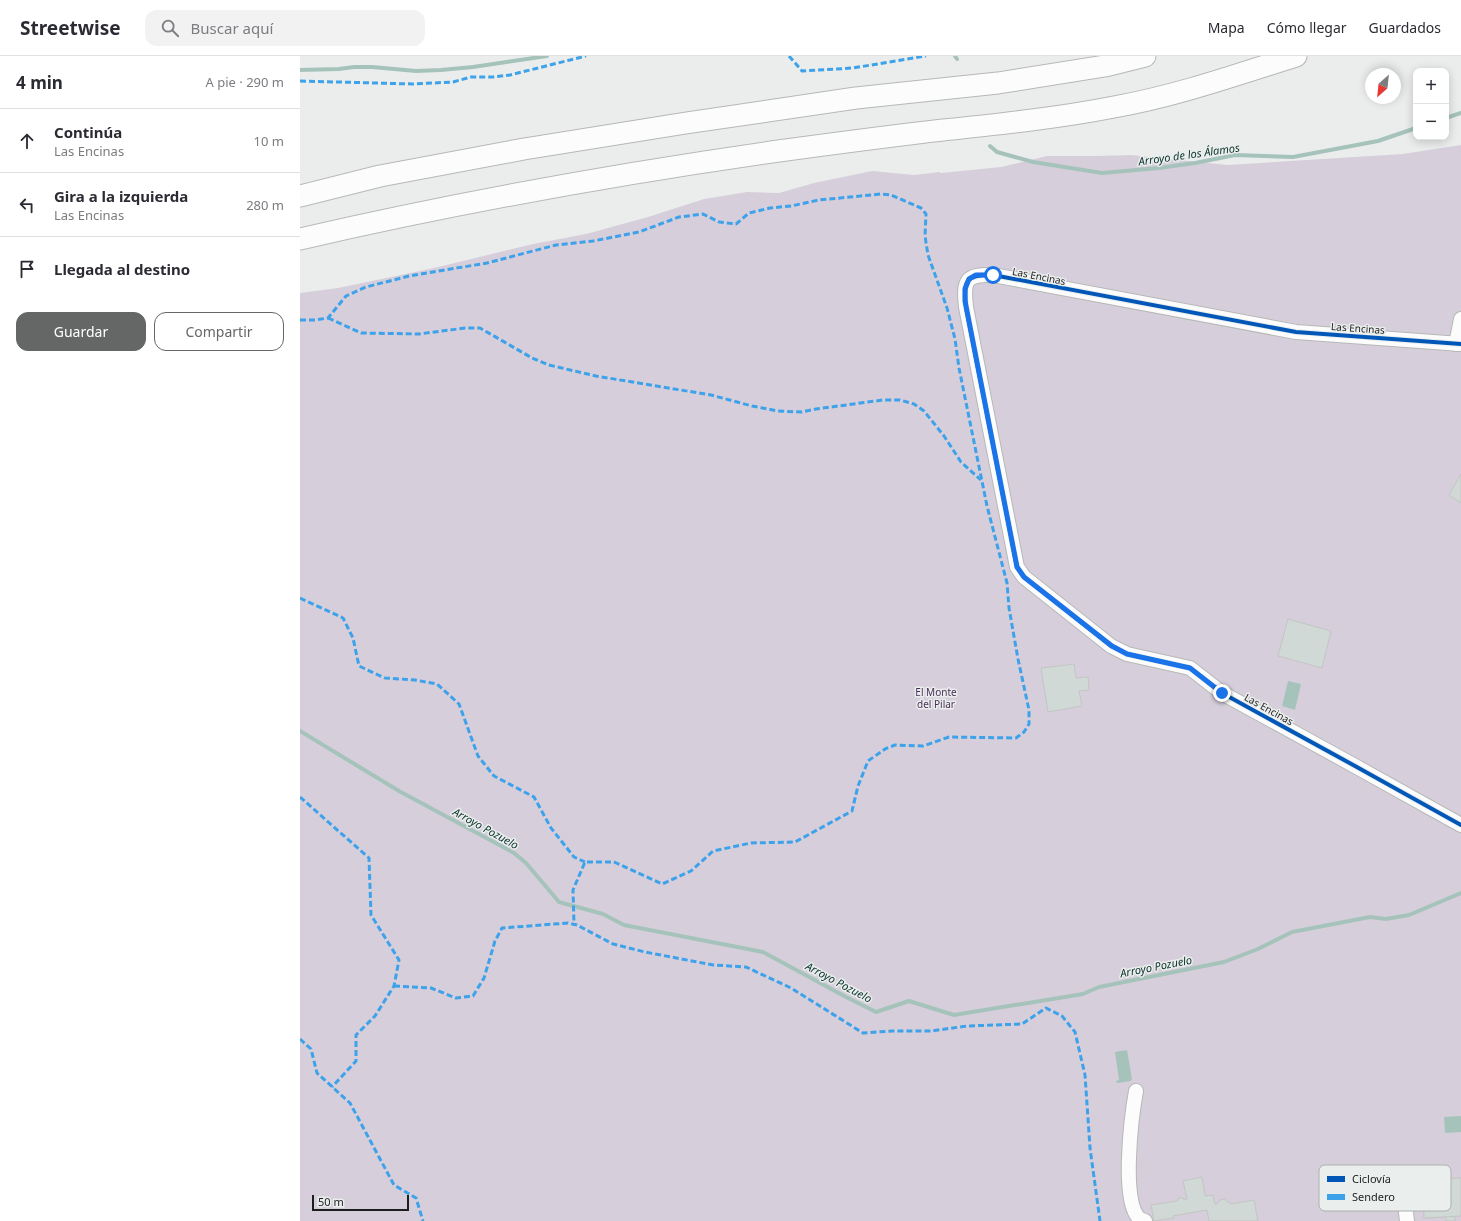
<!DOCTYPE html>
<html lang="es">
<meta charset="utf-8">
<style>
body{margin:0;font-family:"Noto Sans",sans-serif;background:#f2f2f3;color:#2b2b33}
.controls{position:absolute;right:12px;top:12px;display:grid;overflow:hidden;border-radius:8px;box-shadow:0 2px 10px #0003}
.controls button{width:36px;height:36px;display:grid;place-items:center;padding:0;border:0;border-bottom:1px solid #e1e1e2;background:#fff;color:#2b2b33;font:20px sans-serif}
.compass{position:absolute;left:1065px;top:12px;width:36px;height:36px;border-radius:50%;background:#fff;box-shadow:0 2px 10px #0003;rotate:207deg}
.scale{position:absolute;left:12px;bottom:10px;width:97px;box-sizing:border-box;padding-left:4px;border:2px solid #1d1e1e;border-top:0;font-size:11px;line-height:14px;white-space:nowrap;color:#1d1e1e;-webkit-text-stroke:3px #eaeeed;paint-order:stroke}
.stop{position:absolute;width:12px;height:12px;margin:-9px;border:3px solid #1a73e8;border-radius:50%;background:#fff}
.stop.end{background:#1a73e8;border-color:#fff;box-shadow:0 1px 4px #0008}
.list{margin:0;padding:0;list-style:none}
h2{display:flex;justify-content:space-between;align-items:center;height:52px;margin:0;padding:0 16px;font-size:17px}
h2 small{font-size:13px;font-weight:400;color:#7c7c81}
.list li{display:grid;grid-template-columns:26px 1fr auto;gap:12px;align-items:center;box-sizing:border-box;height:64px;padding:0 16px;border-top:1px solid #e1e1e2}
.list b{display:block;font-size:15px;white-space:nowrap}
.list p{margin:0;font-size:13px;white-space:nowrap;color:#7c7c81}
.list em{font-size:13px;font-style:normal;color:#7c7c81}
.actions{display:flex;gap:8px;padding:12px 16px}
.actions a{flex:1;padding:9px 0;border:1px solid #656666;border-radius:12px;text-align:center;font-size:14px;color:#656666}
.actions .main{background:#656666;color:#fff}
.icon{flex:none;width:22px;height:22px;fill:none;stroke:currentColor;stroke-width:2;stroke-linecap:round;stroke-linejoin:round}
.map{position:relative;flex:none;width:1161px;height:1165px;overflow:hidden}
header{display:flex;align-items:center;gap:24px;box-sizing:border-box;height:56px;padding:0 20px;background:#fff;border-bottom:1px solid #e1e1e2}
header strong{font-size:19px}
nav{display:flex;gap:22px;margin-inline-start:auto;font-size:14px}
.search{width:280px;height:36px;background:#f2f2f3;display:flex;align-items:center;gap:10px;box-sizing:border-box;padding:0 14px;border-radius:12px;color:#7c7c81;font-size:15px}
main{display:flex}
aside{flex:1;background:#fff}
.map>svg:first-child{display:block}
.green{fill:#d6cfdb}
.water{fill:#a6c3bb}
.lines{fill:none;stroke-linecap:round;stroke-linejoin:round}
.stream{stroke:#a6c3bb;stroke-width:4}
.building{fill:#d0d9d6;stroke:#c3c5c4}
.minor-casing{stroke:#b6b8b7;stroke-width:16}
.highway-casing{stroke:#b6b8b7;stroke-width:23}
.minor{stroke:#fcfcfc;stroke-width:14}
.highway{stroke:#fcfcfc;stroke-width:21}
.quiet{stroke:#3da2ea;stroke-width:3;stroke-dasharray:6 3;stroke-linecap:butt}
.cycleway-casing{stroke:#eaeeed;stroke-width:6}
.cycleway{stroke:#0057b8;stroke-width:4}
.route{stroke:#1a73e8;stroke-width:5}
.labels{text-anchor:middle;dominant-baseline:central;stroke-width:3;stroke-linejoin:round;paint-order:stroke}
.street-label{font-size:10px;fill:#1d1e1e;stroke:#eaeeed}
.park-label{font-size:10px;fill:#4b2f58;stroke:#eaeeed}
.water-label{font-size:11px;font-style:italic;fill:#083028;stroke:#eaeeed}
.key{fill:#eaeeed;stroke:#acb0af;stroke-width:1}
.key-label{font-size:11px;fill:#1d1e1e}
</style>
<header>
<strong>Streetwise</strong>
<div class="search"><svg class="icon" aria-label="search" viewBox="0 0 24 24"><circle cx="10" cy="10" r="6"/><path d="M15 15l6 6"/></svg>Buscar aquí</div>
<nav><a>Mapa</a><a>Cómo llegar</a><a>Guardados</a></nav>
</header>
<main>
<aside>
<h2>4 min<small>A pie · 290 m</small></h2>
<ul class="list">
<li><svg class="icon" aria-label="ahead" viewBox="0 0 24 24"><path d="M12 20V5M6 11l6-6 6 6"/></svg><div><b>Continúa</b><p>Las Encinas</p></div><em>10 m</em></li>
<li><svg class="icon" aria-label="left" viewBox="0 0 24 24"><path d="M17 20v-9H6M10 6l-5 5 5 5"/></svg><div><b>Gira a la izquierda</b><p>Las Encinas</p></div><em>280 m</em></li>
<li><svg class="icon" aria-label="arrive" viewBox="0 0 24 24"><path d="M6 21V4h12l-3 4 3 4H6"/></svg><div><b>Llegada al destino</b></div></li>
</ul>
<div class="actions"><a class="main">Guardar</a><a>Compartir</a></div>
</aside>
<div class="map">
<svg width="1161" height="1165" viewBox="0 0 1161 1165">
<rect width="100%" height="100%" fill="#ebedec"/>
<!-- green -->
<polygon class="green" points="1161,89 1161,1165 0,1165 0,237 38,232 134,212 233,188 286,178 348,161 404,143 447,136 479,137 514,127 572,115 614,119 639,116 641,117 701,111 747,100 797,100 831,99 928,109 1103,98"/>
<!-- water -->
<g class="water">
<polygon points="988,625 1001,628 995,654 982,650"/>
<polygon points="827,994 832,1023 831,1024 831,1025 817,1027 816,1025 819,1024 815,996"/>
<polygon points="1161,1060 1161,1076 1145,1077 1144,1061"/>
</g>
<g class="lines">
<!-- stream -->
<g class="stream">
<polyline points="655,0 657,3"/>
<polyline points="0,14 39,13 54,11 72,11 116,15 141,14 173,11 247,0"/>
<polyline points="1146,62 1161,57"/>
<polyline points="690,90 697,96 733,106 802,117 859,112 895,107 935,99 993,101 1078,85 1116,72"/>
<polyline points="0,675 99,735 214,797 226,807 259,846 303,858 324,869 463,896 546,941 576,956 609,945 654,959 783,938 799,931 924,906 958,893 992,876 1070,861 1086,863 1109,859 1161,837"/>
</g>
</g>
<!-- building -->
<g class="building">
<polygon points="1161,418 1161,447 1149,439"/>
<polygon points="988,563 1031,575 1022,612 978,600"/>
<polygon points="774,608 776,622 788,621 789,634 779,635 782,650 748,656 741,612"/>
<polygon points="902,1121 905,1140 913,1139 915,1148 917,1148 920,1144 924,1143 928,1146 930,1146 931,1148 954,1144 958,1165 909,1165 907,1154 873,1160 874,1162 854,1165 851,1149 877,1145 879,1142 882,1142 885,1144 887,1143 883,1125"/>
<polygon points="1159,1122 1161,1122 1161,1158 1155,1158 1155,1165 1146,1165 1145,1159 1143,1159 1143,1161 1126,1162 1124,1145 1114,1145 1113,1130 1123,1130 1123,1124 1135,1123 1135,1129 1137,1127 1141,1129 1140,1125 1142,1123 1151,1123 1154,1128 1159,1125"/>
<polygon points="1161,1122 1161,1160 1124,1162 1123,1140 1114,1141 1114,1133 1126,1132 1126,1124"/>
</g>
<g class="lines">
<!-- minor casing -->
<g class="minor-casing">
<g id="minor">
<polyline points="1156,288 1161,263"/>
<path d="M1161 288 996 276 693 219C666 218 663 224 666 251L717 511 724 521 811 590 827 598 890 612 922 637 1055 710 1161 769"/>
<path d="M836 1035C832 1057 820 1148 840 1163 841 1164 843 1164 845 1165"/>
<polyline points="1105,1148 1107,1165"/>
</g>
</g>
<!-- highway casing -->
<g class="highway-casing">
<g id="highway">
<polyline points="0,140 80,120 224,93 386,67 556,42 698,27 805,10 845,0"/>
<path d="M0 183C160 146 323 117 486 94 538 87 590 80 643 74 700 68 758 62 814 51 876 40 936 19 996 0"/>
</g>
</g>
<!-- minor -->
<use href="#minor" class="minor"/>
<!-- highway -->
<use href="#highway" class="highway"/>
<!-- quiet -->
<g class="quiet">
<polyline points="489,0 502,15 553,12 626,0"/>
<polyline points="0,25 113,28 153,26 171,21 193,21 210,19 286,0"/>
<polyline points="28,262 61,277 119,278 165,272 180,272 232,302 249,309 296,320 411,339 452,350 478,355 502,356 516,353 583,344 600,344 614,348 624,355 644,380 661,406 681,424"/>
<polyline points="0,264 15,264 28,262 46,240 66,231 109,220 187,207 256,189 293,185 339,176 379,161 403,158 419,166 436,168 449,157 470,152 491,150 519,144 581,138 591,139 621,152 626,158 625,180 628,199 647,252 655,283 659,312 687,450 707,527 709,552 718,603 729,654 729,668 724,676 716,682 649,681 623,690 595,689 585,693 568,705 558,730 552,755 495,786 451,787 413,795 391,815 362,828 314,806 285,806 273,834 274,868"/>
<polyline points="0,542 43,562 53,582 59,610 85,622 115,624 137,628 159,648 178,700 194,720 234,741 251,772 274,801 285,806"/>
<polyline points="0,741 69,802 71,859 99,904 94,930 75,960 56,979 56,1005 32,1031"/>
<polyline points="94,930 131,932 156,942 173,940 184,922 195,885 202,872 268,867 277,869 313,888 345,896 413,909 446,911 491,932 563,977 592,975 631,975 667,970 722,968 746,952 762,960 775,976 785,1019 790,1092 800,1165"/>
<polyline points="0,983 11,993 17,1017 50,1047 94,1129 116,1142 123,1165"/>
</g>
<!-- cycleway casing -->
<g class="cycleway-casing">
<path id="cycleway" d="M1161 288 996 276 693 219C666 218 663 224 666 251L717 511 724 521 811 590 827 598 890 612 922 637 1055 710 1161 769"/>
</g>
<!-- cycleway -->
<use href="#cycleway" class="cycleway"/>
</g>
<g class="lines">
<!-- route -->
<polyline class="route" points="693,219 676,219 669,223 665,233 665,245 717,511 724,521 812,590 827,598 890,612 922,637"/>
</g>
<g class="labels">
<!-- street labels -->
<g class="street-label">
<text transform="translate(739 220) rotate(11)">Las Encinas</text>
<text transform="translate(1058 272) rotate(4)">Las Encinas</text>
<text transform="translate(969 653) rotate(29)">Las Encinas</text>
</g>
<!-- park labels -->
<g class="park-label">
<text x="636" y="636">El Monte<tspan x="636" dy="12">del Pilar</tspan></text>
</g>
<!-- water labels -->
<g class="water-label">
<text transform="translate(889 98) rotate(-8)">Arroyo de los Álamos</text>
<text transform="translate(186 772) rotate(29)">Arroyo Pozuelo</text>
<text transform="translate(856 910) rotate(-11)">Arroyo Pozuelo</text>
<text transform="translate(539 926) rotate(28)">Arroyo Pozuelo</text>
</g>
</g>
<!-- legend -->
<rect x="1019" y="1109" width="132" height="46" rx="6" class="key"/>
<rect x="1027" y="1120" width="18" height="6" fill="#0057b8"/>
<rect x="1027" y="1138" width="18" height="6" fill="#3da2ea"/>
<g class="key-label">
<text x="1052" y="1127">Ciclovía</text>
<text x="1052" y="1145">Sendero</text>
</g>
</svg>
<div class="controls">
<button>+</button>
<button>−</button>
</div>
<svg class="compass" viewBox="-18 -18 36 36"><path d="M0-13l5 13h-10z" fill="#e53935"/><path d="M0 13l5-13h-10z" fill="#7c7c81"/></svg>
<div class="scale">50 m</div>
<div class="stop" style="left:693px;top:219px"></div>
<div class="stop end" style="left:922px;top:637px"></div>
</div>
</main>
